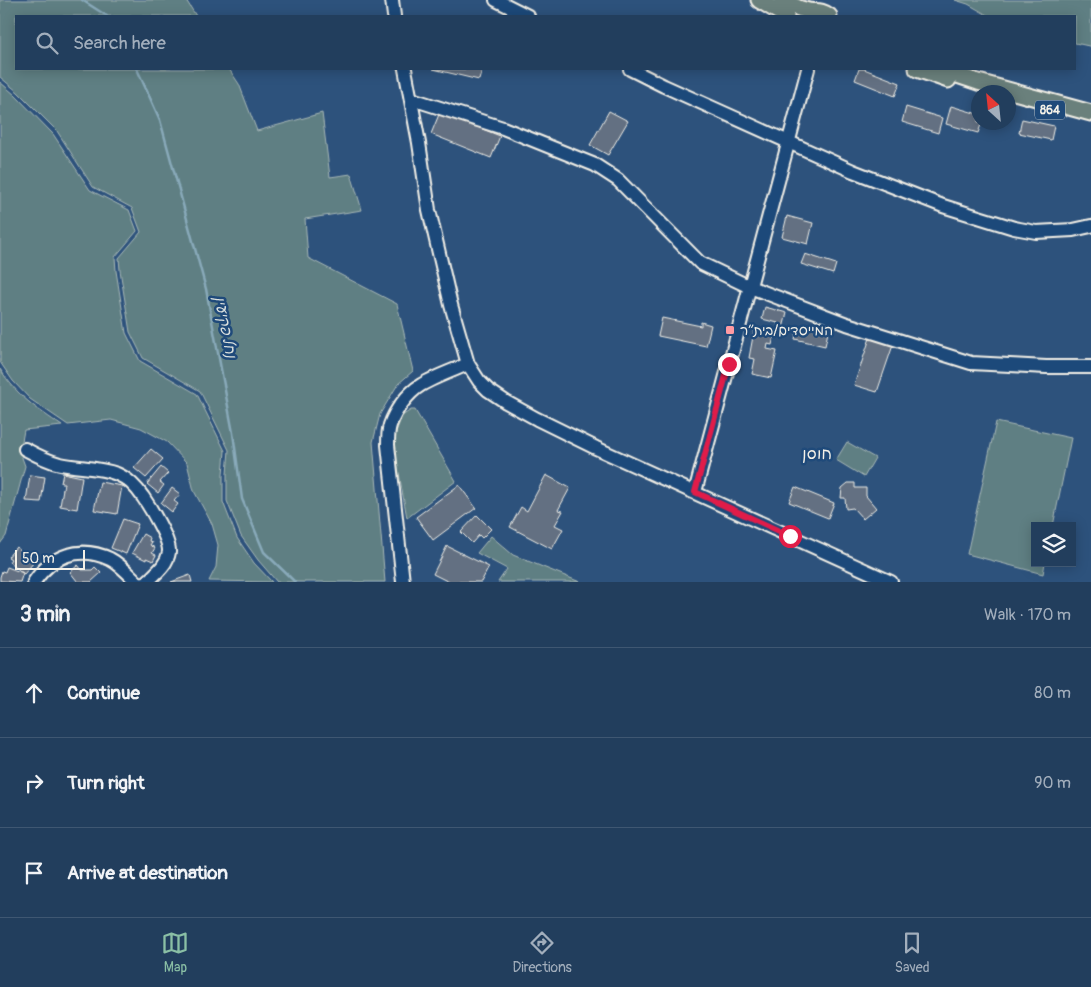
<!DOCTYPE html>
<meta charset="utf-8">
<style>
body{margin:0;font-family:Pangolin,"Playpen Sans Hebrew",sans-serif;background:#2e4966;color:#f1f3f6}
.controls{position:absolute;right:15px;bottom:15px;display:grid;overflow:hidden;border-radius:0px;box-shadow:0 2px 12px #0003}
.controls button{width:45px;height:45px;display:grid;place-items:center;padding:0;border:0;border-bottom:1px solid #3f5772;background:#223e5d;color:#f1f3f6;font:25px sans-serif}
.compass{position:absolute;left:971px;top:85px;width:45px;height:45px;border-radius:50%;background:#223e5d;box-shadow:0 2px 12px #0003;rotate:333deg}
.scale{position:absolute;left:15px;bottom:12px;width:70px;box-sizing:border-box;padding-left:5px;border:2px solid #f4f1e8;border-top:0;font-size:14px;line-height:18px;white-space:nowrap;color:#f4f1e8;-webkit-text-stroke:4px #1f4a7a;paint-order:stroke}
.stop{position:absolute;width:15px;height:15px;margin:-11px;border:4px solid #e11d48;border-radius:50%;background:#fff}
.stop.end{background:#e11d48;border-color:#fff;box-shadow:0 1px 5px #0008}
.list{margin:0;padding:0;list-style:none}
h2{display:flex;justify-content:space-between;align-items:center;height:65px;margin:0;padding:0 20px;font-size:21px}
h2 small{font-size:16px;font-weight:400;color:#a2aebc}
.list li{display:grid;grid-template-columns:32px 1fr auto;gap:15px;align-items:center;box-sizing:border-box;height:90px;padding:0 20px;border-top:1px solid #3f5772}
.list b{display:block;font-size:19px;white-space:nowrap}
.list em{font-size:16px;font-style:normal;color:#a2aebc}
.icon{flex:none;width:28px;height:28px;fill:none;stroke:currentColor;stroke-width:2;stroke-linecap:round;stroke-linejoin:round}
.map{position:relative;flex:none;width:1091px;height:582px;overflow:hidden}
.search{position:absolute;background:#223e5d;box-shadow:0 2px 12px #0003;left:15px;right:15px;top:15px;height:55px;display:flex;align-items:center;gap:12px;box-sizing:border-box;padding:0 18px;border-radius:0px;color:#a2aebc;font-size:19px}
.sheet{height:335px;background:#223e5d}
nav{display:flex;justify-content:space-around;align-items:center;box-sizing:border-box;height:70px;border-top:1px solid #3f5772;background:#223e5d;font-size:14px;color:#a2aebc}
nav a{display:grid;justify-items:center;gap:2px}
nav .on{color:#8abfa5}
.map>svg:first-child{display:block}
.green{fill:#5e7f83;stroke:#a9b8b6}
.lines{fill:none;stroke-linecap:round;stroke-linejoin:round}
.stream{stroke:#89aaba;stroke-width:2.5}
.building{fill:#637082;stroke:#f4f1e8}
.minor-casing{stroke:#f4f1e8;stroke-width:16}
.major-casing{stroke:#f4f1e8;stroke-width:19}
.minor{stroke:#1f4a7a;stroke-width:12}
.major{stroke:#6a807c;stroke-width:15}
.route{stroke:#e11d48;stroke-width:6}
.poi-dot{fill:#ff9aa2;stroke:#1f4a7a;stroke-width:2}
.labels{text-anchor:middle;dominant-baseline:central;stroke-width:5;stroke-linejoin:round;paint-order:stroke}
.shield{fill:#1f4a7a;stroke:#b4bfc7;stroke-width:1}
.shield-label{font-size:12px;font-weight:bold;fill:#f4f1e8}
.poi-label{font-size:14px;fill:#f4f1e8;stroke:#1f4a7a;text-anchor:start}
.water-label{font-size:15px;font-style:italic;fill:#d9dfdd;stroke:#1f4a7a}
.quarter-label{font-size:16px;fill:#f4f1e8;stroke:#1f4a7a}
</style>
<div class="map">
<svg width="1091" height="582" viewBox="0 0 1091 582">
<rect width="100%" height="100%" fill="#2d527c"/>
<filter id="ink" filterUnits="userSpaceOnUse"><feTurbulence type="fractalNoise" baseFrequency=".02" numOctaves="2"/><feDisplacementMap in="SourceGraphic" scale="10" xChannelSelector="R" yChannelSelector="G"/><feConvolveMatrix kernelMatrix="1 2 1 2 8 2 1 2 1" color-interpolation-filters="sRGB"/></filter>
<g filter="url(#ink)">
<!-- green -->
<g class="green">
<polygon points="0,0 186,0 196,16 16,16 16,69 229,69 239,84 257,131 322,113 330,177 351,174 362,210 305,219 308,258 397,304 413,371 398,384 380,414 373,442 385,582 277,582 258,560 241,536 227,501 227,474 229,450 200,391 143,358 130,332 120,270 119,258 141,232 132,208 93,187 57,131 18,92 0,77"/>
<polygon points="955,0 1091,0 1091,47 1089,46 1075,43 1075,16 989,16 968,4"/>
<polygon points="0,82 15,95 53,134 90,190 129,210 137,231 115,257 116,271 126,333 140,361 197,394 225,451 223,474 223,502 237,538 254,563 272,582 209,581 216,567 218,545 212,524 194,491 187,463 167,442 141,428 111,420 68,425 30,399 13,381 0,362"/>
<path d="M0 369C18 397 36 408 62 426L24 430 20 452 25 466 6 536 0 544Z"/>
<polygon points="411,410 415,410 456,481 407,518 395,451 395,440 396,432 402,416"/>
<polygon points="996,422 1071,438 1053,526 1035,526 1035,563 1045,563 1043,574 967,554"/>
<polygon points="847,442 875,458 864,477 836,460"/>
<polygon points="491,536 513,555 580,582 498,582 507,569 477,553"/>
</g>
<g class="lines">
<!-- stream -->
<g class="stream">
<polyline points="82,0 107,16"/>
<polyline points="137,69 160,120 206,289 233,433 242,499 264,552 295,582"/>
</g>
</g>
<!-- building -->
<g class="building">
<polygon points="433,69 482,69 479,80"/>
<polygon points="859,69 864,69 900,83 895,96 855,80"/>
<polygon points="951,106 978,114 978,122 982,122 978,133 946,124"/>
<polygon points="906,107 942,118 938,133 902,122"/>
<polygon points="609,111 628,121 608,155 590,145"/>
<polygon points="440,112 500,136 491,158 431,134"/>
<polygon points="1022,119 1054,126 1051,140 1019,133"/>
<polygon points="787,216 813,223 808,244 782,237"/>
<polygon points="805,254 836,264 833,274 801,264"/>
<polygon points="765,307 787,313 783,328 777,326 778,323 762,319"/>
<polygon points="662,318 701,326 701,322 711,325 706,346 658,336"/>
<polygon points="809,327 828,332 825,346 795,339 797,331 807,333"/>
<polygon points="754,331 774,336 772,345 768,344 767,349 777,351 771,378 752,374 755,359 749,358"/>
<polygon points="870,338 893,345 877,392 854,385"/>
<polygon points="151,449 163,459 146,478 134,468"/>
<polygon points="161,467 168,473 160,482 164,485 158,493 147,484"/>
<polygon points="63,473 82,477 77,509 60,506 64,483 61,483"/>
<polygon points="30,475 45,477 41,502 26,501"/>
<polygon points="546,475 570,488 558,510 563,511 555,525 563,529 552,549 510,527 521,507 527,511"/>
<polygon points="100,482 122,486 117,514 94,510"/>
<polygon points="848,483 855,483 855,488 866,488 866,496 876,508 863,519 853,508 846,509 845,498 841,498 842,488"/>
<polygon points="459,485 476,508 433,540 416,517"/>
<polygon points="795,487 834,503 828,518 789,502"/>
<polygon points="172,488 180,494 174,501 178,504 172,512 161,503"/>
<polygon points="477,515 491,529 482,538 479,535 472,543 461,532"/>
<polygon points="123,519 138,524 126,554 111,548"/>
<polygon points="143,534 150,538 149,541 152,542 150,545 155,548 152,553 156,555 153,561 146,558 146,560 132,553"/>
<polygon points="447,546 489,567 481,582 449,582 433,574"/>
<polygon points="16,547 34,562 24,574 9,562 11,559 8,557"/>
<polygon points="78,565 82,570 92,570 95,567 101,573 91,582 78,582 70,572"/>
<polygon points="7,567 23,573 20,582 0,581 0,577 2,571 5,572"/>
<polygon points="190,575 192,582 171,582"/>
</g>
<g class="lines">
<!-- minor casing -->
<g class="minor-casing">
<g id="minor">
<polyline points="392,0 394,16"/>
<polyline points="496,0 528,16"/>
<polyline points="405,69 419,143 429,210 451,305 468,364 479,381 488,390 506,402 537,419 596,448 891,582"/>
<polyline points="630,69 664,86 853,171 943,206 1014,228 1036,232 1073,230 1091,226"/>
<polyline points="412,99 503,128 595,165 618,180 700,263 750,287 847,324 971,363 1046,367 1091,367"/>
<path d="M25 449C36 455 47 461 60 464 79 468 99 467 117 474 127 478 137 488 143 497 150 507 170 540 169 552 167 565 156 573 147 582"/>
<polyline points="695,492 808,69"/>
<path d="M34 582C52 555 80 545 110 559 120 564 129 574 137 582"/>
<path d="M403 582 388 445C388 438 388 431 390 425 395 410 408 393 421 385 434 377 454 370 468 364"/>
</g>
</g>
<!-- major casing -->
<g class="major-casing">
<g id="major">
<polyline points="759,0 786,16"/>
<path d="M782 0C789 4 797 8 805 10 814 13 821 9 829 16"/>
<polyline points="917,69 948,80"/>
<polyline points="939,69 978,82 1091,113"/>
</g>
</g>
<!-- minor -->
<use href="#minor" class="minor"/>
<!-- major -->
<use href="#major" class="major"/>
</g>
</g>
<g class="lines" filter="url(#ink)">
<!-- route -->
<polyline class="route" points="729,364 695,492 790,536"/>
</g>
<!-- markers -->
<rect class="poi-dot" x="725" y="325" width="10" height="10" rx="2.5"/>
<g class="labels">
<!-- shield labels -->
<rect class="shield" x="1035" y="100.5" width="30" height="19" rx="4"/>
<g class="shield-label">
<text x="1050" y="110">864</text>
</g>
<!-- poi labels -->
<g class="poi-label">
<text x="740" y="330">המייסדים/בית״ר</text>
</g>
<!-- water labels -->
<g class="water-label">
<text transform="translate(225 327) rotate(79)">נחל פקיעין</text>
</g>
<!-- quarter labels -->
<g class="quarter-label">
<text x="817" y="454">חוסן</text>
</g>
</g>
</svg>
<div class="controls">
<button><svg class="icon" aria-label="layers" viewBox="0 0 24 24"><path d="M12 4l9 5-9 5-9-5zM3 14l9 5 9-5"/></svg></button>
</div>
<svg class="compass" viewBox="-18 -18 36 36"><path d="M0-13l5 13h-10z" fill="#e53935"/><path d="M0 13l5-13h-10z" fill="#a2aebc"/></svg>
<div class="scale">50 m</div>
<div class="stop" style="left:790px;top:536px"></div>
<div class="stop end" style="left:729px;top:364px"></div>
<div class="search"><svg class="icon" aria-label="search" viewBox="0 0 24 24"><circle cx="10" cy="10" r="6"/><path d="M15 15l6 6"/></svg>Search here</div>
</div>
<section class="sheet">
<h2>3 min<small>Walk · 170 m</small></h2>
<ul class="list">
<li><svg class="icon" aria-label="ahead" viewBox="0 0 24 24"><path d="M12 20V5M6 11l6-6 6 6"/></svg><div><b>Continue</b></div><em>80 m</em></li>
<li><svg class="icon" aria-label="right" viewBox="0 0 24 24"><path d="M7 20v-9h11M14 6l5 5-5 5"/></svg><div><b>Turn right</b></div><em>90 m</em></li>
<li><svg class="icon" aria-label="arrive" viewBox="0 0 24 24"><path d="M6 21V4h12l-3 4 3 4H6"/></svg><div><b>Arrive at destination</b></div></li>
</ul>
</section>
<nav>
<a class="on"><svg class="icon" aria-label="map" viewBox="0 0 24 24"><path d="M3 6l6-2 6 2 6-2v14l-6 2-6-2-6 2zM9 4v14M15 6v14"/></svg>Map</a>
<a><svg class="icon" aria-label="directions" viewBox="0 0 24 24"><path d="M12 3l9 9-9 9-9-9zM9 14v-3h6M13 9l2 2-2 2"/></svg>Directions</a>
<a><svg class="icon" aria-label="saved" viewBox="0 0 24 24"><path d="M7 4h10v16l-5-4-5 4z"/></svg>Saved</a>
</nav>
